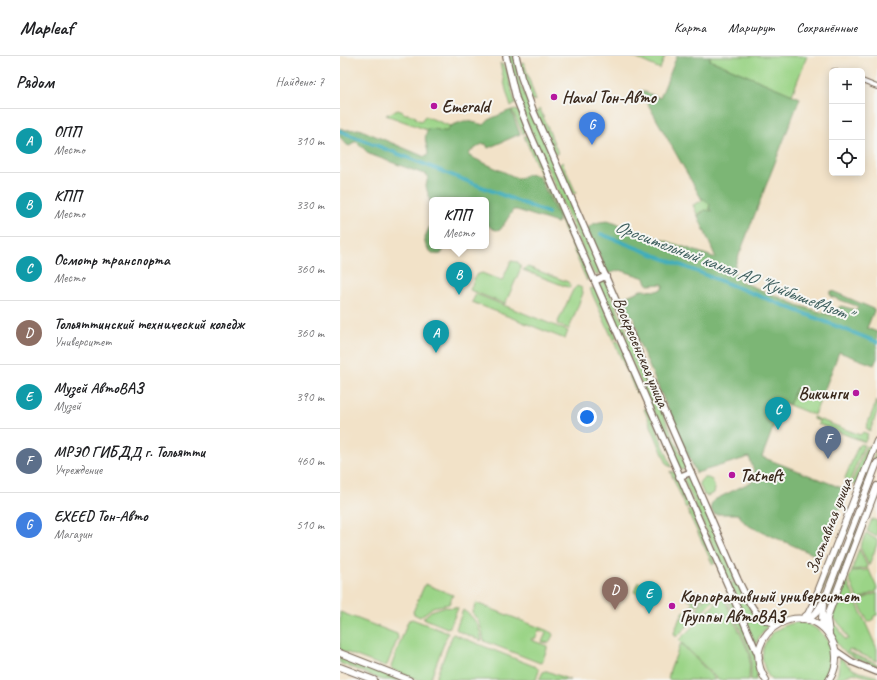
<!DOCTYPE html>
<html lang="ru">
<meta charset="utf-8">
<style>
body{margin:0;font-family:Caveat,sans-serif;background:#f2f2f2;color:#202124}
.controls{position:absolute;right:12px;top:12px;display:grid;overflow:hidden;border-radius:6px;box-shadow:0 2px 10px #0003}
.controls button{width:36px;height:36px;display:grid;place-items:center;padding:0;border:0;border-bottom:1px solid #e0e0e0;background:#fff;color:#202124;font:20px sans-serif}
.you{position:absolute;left:247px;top:361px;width:14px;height:14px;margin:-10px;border:3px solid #fff;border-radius:50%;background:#1a73e8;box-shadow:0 0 0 6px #1a73e833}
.badge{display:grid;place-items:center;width:26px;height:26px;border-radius:50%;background:#b5179e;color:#fff;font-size:13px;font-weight:700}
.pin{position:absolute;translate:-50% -33px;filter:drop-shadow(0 1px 2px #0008)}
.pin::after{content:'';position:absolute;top:21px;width:14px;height:12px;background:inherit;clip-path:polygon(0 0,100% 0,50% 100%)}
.popup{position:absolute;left:89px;top:141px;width:60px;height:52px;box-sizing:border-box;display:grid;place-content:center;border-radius:6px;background:#fff;filter:drop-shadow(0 1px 3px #0005);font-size:13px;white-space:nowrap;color:#757577}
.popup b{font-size:15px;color:#202124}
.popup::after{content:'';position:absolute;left:50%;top:100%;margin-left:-8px;border:8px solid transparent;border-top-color:#fff}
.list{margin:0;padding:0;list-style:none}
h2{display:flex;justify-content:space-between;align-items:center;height:52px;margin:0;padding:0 16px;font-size:17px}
h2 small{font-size:13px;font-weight:400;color:#757577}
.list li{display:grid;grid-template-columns:26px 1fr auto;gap:12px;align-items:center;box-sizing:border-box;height:64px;padding:0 16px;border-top:1px solid #e0e0e0}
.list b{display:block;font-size:15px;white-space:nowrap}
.list p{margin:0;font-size:13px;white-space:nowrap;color:#757577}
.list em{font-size:13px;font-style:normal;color:#757577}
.icon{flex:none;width:22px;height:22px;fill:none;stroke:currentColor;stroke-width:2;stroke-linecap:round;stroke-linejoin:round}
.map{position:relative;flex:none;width:537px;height:624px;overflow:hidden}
header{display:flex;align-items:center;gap:24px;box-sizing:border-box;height:56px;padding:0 20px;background:#fff;border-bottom:1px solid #e0e0e0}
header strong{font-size:19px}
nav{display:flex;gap:22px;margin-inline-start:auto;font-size:14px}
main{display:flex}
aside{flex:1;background:#fff}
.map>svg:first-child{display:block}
.green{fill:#9bd487;stroke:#6b7f52}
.forest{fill:#7cb674;stroke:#5c7049}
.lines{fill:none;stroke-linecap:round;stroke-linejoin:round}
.canal{stroke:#3fadbc;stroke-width:4}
.street-casing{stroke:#7b6a5a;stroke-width:6}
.secondary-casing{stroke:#7b6a5a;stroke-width:8}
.primary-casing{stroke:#7b6a5a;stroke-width:8}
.street{stroke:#fff;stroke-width:4}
.secondary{stroke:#fff;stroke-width:5.5}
.primary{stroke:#fff;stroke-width:6}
.poi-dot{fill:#b5179e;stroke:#f6f6f2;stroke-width:1.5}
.labels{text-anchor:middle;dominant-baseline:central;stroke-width:4;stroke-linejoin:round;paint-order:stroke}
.poi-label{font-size:17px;font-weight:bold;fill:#3b2a1e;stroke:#f6f6f2;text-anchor:start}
.street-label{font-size:17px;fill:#3b2a1e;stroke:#f6f6f2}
.water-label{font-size:18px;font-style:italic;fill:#3d5e5d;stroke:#f6f6f2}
</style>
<header>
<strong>Mapleaf</strong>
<nav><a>Карта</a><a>Маршрут</a><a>Сохранённые</a></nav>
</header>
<main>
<aside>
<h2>Рядом<small>Найдено: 7</small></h2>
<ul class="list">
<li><span class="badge" style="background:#0f9aa8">A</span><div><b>ОПП</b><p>Место</p></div><em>310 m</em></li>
<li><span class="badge" style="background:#0f9aa8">B</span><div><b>КПП</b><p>Место</p></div><em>330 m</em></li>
<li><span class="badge" style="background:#0f9aa8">C</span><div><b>Осмотр транспорта</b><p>Место</p></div><em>360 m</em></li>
<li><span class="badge" style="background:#8d6e63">D</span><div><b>Тольяттинский технический коледж</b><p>Университет</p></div><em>360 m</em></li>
<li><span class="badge" style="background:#0f9aa8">E</span><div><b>Музей АвтоВАЗ</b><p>Музей</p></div><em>390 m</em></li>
<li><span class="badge" style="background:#5c6f8a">F</span><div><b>МРЭО ГИБДД г. Тольятти</b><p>Учреждение</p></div><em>460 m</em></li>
<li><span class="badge" style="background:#3f7fe0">G</span><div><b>EXEED Тон-Авто</b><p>Магазин</p></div><em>510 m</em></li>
</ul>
</aside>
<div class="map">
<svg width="537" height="624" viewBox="0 0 537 624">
<rect width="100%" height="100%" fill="#f6f6f2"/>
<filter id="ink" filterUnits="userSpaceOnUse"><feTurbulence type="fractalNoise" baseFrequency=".025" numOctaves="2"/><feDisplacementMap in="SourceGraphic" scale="8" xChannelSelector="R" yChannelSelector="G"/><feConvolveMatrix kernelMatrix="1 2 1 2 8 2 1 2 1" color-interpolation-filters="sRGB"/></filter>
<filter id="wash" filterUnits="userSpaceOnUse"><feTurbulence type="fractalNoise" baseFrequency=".012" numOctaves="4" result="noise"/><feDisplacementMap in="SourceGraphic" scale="16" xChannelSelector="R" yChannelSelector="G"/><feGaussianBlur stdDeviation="0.9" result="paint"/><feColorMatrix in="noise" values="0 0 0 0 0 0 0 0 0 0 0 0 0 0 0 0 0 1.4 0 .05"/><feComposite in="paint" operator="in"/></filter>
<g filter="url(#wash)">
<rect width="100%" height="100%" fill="#f2e2c8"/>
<!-- green -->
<g class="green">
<polygon points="168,0 174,0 178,20 189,51 260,214 258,219 254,218 185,61 178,40"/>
<polygon points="291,0 325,0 320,13"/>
<polygon points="370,0 467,0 452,39 370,4"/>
<polygon points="160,7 166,12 175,46 175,48 171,51 166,34"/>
<polygon points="182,7 184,7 196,45 192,44 185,26 181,10"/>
<polygon points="176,53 178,55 186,75 183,78 172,54"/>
<polygon points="200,53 218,97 216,98 214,97 196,56"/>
<polygon points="58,54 63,56 65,58 68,58 76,61 76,63 81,65 85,60 110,70 106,81 46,59"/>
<polygon points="188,79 190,81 249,218 247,225 184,80"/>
<polygon points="222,106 236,137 233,138 232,137 219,109"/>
<polygon points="361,142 364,143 370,149 369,152 372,155 361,156 358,160 353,149 362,145"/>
<polygon points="171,205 178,206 181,212 165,248 130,234 136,219 142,217 162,225"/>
<polygon points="188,211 228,226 230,229 230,232 183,214"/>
<polygon points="264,223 288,278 281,281 258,226"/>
<polygon points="237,230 242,232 243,237 229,273 217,268 233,234"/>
<polygon points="252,232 255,232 277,282 273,284 250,233"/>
<polygon points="136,238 228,275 225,283 132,246"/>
<polygon points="289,280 346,410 343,414 339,413 282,283"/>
<polygon points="278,285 299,331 297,338 274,286"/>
<polygon points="456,332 481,343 474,359 449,349"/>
<polygon points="537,344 537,356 530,375 526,372"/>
<polygon points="306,352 310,357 332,411 329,410 327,408 304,353"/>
<polygon points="473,361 520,379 523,376 528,378 525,386 478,368 479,365 473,363"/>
<polygon points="520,388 524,389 509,427 506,425 505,422 518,390"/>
<polygon points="526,390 531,392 517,427 511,428"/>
<polygon points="537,392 537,398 510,468 508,467"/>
<polygon points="330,415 336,417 350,449 346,452"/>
<polygon points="348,420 350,421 396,523 389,526 344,424 346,421"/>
<polygon points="363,422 368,422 372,424 375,433 374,437 367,440 364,439 359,427"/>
<polygon points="350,453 352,454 373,502 375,507 373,509 347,454"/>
<polygon points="532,463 537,465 537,481 527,475"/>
<polygon points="507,469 509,470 476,552 476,550"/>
<polygon points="516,473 518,473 488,551 486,552"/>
<polygon points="526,477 537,484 537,488 529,510 520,491"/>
<polygon points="519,493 528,512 512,514"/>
<polygon points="529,514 537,532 537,535 518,544 509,523 512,515"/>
<path d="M506 523 491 564 499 572 505 584 508 583 503 572 493 561 507 525 537 593V605L509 593 508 596 537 608V610C517 603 500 600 492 577 491 573 489 566 490 562 491 553 501 533 504 524Z"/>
<path d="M397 525C404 541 410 562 428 569L419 581 416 589 390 528Z"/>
<polygon points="298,526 314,532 310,542 294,536"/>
<polygon points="85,528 113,539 109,548 93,551 80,561 74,558 73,556"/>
<polygon points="352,534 366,539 357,549 356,544 351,536"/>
<polygon points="537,537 537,559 534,560 533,564 528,566 518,545"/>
<polygon points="351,538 355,544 356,550 351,558 352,558 356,553 358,560 353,565 341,559 343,555 348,557 353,545 348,543"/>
<polygon points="385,539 388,539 390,544 395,549 414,594 417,615 416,624 411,624 411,598"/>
<polygon points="367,540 375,543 359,559 358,551"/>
<polygon points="383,540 410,599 409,624 378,624 339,584"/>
<path d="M136 547 211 576 213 579 209 587 202 586 206 577 199 574 195 583 192 582 191 584 207 590V593L202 606 200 607 144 585C142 574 140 565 132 557Z"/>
<polygon points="103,551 118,552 110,571 107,572 83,562 91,555"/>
<path d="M123 554C135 562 140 570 142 585L118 575 116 573Z"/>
<polygon points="0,556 57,578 58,582 47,609 43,610 0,594"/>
<polygon points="340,561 352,566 337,580 335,580 334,577"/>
<polygon points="72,563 108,577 90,624 79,624 53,614 51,611 68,565"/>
<path d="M460 566C490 573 501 599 484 624H431C411 596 428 569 460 566Z"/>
<polygon points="113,578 196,611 199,614 196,624 95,624"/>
<polygon points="341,587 376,624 331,624 328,623 330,614"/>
<polygon points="0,600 61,624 42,624 0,607"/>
<path d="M500 601C514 617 518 615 537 621V624L514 617 495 624 498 617Z"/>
<polygon points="205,615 207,615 230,624 199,624 203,616"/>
</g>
<!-- forest -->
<g class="forest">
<path d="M337 0H370V4L460 42 394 212C394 219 397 222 402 226L460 250 494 260 497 258 499 251 501 250 516 254 518 252 517 250 492 241 490 240V236L492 235 534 253V255L527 272 537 276V302L534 309 499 296 481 343 456 332 449 349 443 346 422 401 507 434 483 494C481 498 479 499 475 499L411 471 405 467 398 458H374C370 453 370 449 374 444L417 423 409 401 356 417 296 280 298 275 293 260H287L280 243 301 234 317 235 323 232V228L308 229 305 222 280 214 268 218 247 173C252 166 261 166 268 165L376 202 358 160 365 154 372 155 369 152 370 149 364 143 361 142 300 34 320 42Z"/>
<path d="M171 54 180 78 148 92 146 88H142L130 96 129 100 177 122C182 122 183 120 186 119 191 118 195 119 199 120L217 159 219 166 217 167 177 154H173L161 173 156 174 151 172 146 167V144H92V153L86 130 88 120 85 118 81 117 29 98 17 86H14L10 90 7 89 0 81V72L6 74 19 73 85 101 88 99C88 89 82 84 88 73 94 71 100 76 107 75L110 70 124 65H128L144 69 150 63Z"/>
<path d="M92 166V190H106L101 198C96 199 93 198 89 194 80 185 88 175 92 166Z"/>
</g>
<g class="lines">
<!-- canal -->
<g class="canal">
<polyline points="0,75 208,157"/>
<polyline points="261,178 537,286"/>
</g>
</g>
</g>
<g filter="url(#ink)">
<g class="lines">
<!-- street casing -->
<g class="street-casing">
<g id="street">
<polyline points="494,15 495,15"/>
<polyline points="522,25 537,31"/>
</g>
</g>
<!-- secondary casing -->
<g class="secondary-casing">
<g id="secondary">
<polyline points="166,0 176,42 190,77 419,601"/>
<path d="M176 0 181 21 193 54 398 524C407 541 415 568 439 567"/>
<polyline points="255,225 266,220"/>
<polyline points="339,421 351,416"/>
<polyline points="496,595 512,606 537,616"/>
</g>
</g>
<!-- primary casing -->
<g class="primary-casing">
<g id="primary">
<polyline points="483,548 482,563 485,573"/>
<polyline points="462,563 468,558 473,548 537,385"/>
<polyline points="468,564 476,557 484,545 537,407"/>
<polyline points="489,577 487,563 489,556 537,430"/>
<polyline points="0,597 69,624"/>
<polyline points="0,611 34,624"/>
<path d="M426 624C394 576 472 533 494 589 498 600 496 614 489 624"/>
</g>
</g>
<!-- street -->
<use href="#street" class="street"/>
<!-- secondary -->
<use href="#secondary" class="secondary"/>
<!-- primary -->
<use href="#primary" class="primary"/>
</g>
</g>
<!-- markers -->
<g class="poi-dot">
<circle cx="214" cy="41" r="4"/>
<circle cx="94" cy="50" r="4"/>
<circle cx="516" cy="337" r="4"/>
<circle cx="392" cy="419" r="4"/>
<circle cx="332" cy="550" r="4"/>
</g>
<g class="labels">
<!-- poi labels -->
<g class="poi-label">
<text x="222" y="41">Haval Тон-Авто</text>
<text x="102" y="50">Emerald</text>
<text x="508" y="337" text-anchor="end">Викинги</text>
<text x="400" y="419">Tatneft</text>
<text x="340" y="540">Корпоративный университет<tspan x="340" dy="20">Группы АвтоВАЗ</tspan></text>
</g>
<!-- street labels -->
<g class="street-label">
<text transform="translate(301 296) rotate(67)">Воскресенская улица</text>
<text transform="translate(489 470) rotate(-69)">Заставная улица</text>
</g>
<!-- water labels -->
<g class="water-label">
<text transform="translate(393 214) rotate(21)">Оросительный канал АО "КуйбышевАзот"</text>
</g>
</g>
</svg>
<div class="controls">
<button>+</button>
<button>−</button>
<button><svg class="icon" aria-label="locate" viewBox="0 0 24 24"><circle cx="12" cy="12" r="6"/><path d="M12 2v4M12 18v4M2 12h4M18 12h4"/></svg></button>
</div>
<div class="you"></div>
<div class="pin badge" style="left:96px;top:297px;background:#0f9aa8">A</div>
<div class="pin badge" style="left:119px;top:239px;background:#0f9aa8">B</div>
<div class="popup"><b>КПП</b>Место</div>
<div class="pin badge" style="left:438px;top:374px;background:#0f9aa8">C</div>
<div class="pin badge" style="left:275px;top:554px;background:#8d6e63">D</div>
<div class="pin badge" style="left:309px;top:558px;background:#0f9aa8">E</div>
<div class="pin badge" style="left:488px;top:403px;background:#5c6f8a">F</div>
<div class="pin badge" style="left:252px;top:89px;background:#3f7fe0">G</div>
</div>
</main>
